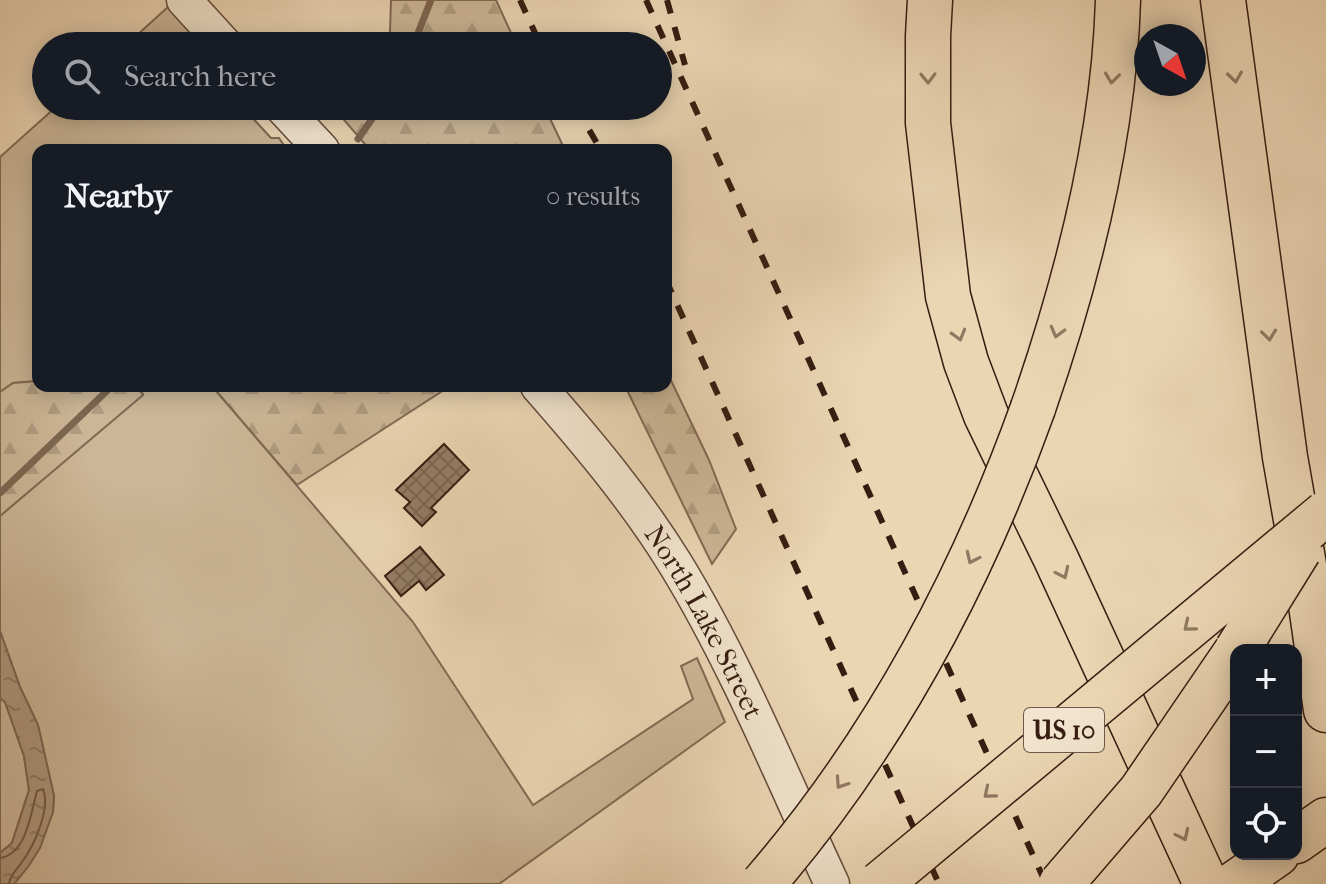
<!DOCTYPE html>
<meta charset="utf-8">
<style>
body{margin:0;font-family:"IM FELL French Canon",serif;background:#242831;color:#f1f3f6}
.controls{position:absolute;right:24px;bottom:24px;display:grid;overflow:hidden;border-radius:16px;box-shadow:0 4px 20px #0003}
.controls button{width:72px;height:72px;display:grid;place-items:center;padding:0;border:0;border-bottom:2px solid #363941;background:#171b24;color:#f1f3f6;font:40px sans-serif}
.compass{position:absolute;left:1134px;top:24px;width:72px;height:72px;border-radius:50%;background:#171b24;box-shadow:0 4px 20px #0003;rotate:140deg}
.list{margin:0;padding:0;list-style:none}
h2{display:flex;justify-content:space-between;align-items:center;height:104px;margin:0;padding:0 32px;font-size:34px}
h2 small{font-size:26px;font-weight:400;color:#9ea1a6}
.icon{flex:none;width:44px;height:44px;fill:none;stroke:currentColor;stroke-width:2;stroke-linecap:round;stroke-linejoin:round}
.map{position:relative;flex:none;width:1326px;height:884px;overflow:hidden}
.search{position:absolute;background:#171b24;box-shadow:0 4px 20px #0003;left:32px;top:32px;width:640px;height:88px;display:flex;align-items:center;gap:20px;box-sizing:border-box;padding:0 28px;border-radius:44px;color:#9ea1a6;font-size:30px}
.panel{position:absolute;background:#171b24;box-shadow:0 4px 20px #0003;left:32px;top:144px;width:640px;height:248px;border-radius:16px}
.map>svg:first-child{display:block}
.grass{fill:#ccb697;stroke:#816a54;stroke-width:2}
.forest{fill:url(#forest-firs);stroke:#816a54;stroke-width:2}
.water{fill:url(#water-ripples);stroke:#7d6651;stroke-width:2}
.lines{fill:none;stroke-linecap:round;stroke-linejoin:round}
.shore{stroke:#725a46;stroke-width:2}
.stream{stroke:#7d6651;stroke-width:7}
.building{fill:url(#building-cross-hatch);stroke:#361d11;stroke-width:2}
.tertiary-casing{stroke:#634b3a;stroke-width:37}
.motorway-casing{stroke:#361d11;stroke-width:47}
.tertiary{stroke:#f2e4ce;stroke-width:34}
.motorway{stroke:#ebd5b3;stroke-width:44}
.rail{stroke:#361d11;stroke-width:6;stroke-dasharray:14 14;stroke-linecap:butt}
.motorway-bridge-casing{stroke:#361d11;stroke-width:47;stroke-linecap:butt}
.motorway-bridge{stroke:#ebd5b3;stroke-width:44}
.oneway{stroke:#907962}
.labels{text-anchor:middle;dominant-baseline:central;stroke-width:6;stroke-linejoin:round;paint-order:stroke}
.shield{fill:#f2e4ce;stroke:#6e594a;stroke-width:2}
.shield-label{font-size:26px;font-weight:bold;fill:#361d11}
.street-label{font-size:28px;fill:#361d11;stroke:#f2e4ce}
</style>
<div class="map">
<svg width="1326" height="884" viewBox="0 0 1326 884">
<defs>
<pattern id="forest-firs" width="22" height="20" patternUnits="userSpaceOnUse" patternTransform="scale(2)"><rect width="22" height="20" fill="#ccb697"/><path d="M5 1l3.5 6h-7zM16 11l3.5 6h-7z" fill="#b09c81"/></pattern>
<pattern id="water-ripples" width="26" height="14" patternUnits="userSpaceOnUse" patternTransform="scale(2)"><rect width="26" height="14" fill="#ad967c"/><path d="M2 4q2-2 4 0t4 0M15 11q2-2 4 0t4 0" fill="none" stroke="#8e7a64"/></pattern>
<pattern id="building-cross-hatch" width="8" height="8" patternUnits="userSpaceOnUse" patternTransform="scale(2)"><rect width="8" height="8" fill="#947d65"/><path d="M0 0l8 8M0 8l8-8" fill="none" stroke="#7a6652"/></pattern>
</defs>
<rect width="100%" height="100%" fill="#ebd5b3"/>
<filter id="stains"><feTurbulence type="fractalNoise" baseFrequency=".0025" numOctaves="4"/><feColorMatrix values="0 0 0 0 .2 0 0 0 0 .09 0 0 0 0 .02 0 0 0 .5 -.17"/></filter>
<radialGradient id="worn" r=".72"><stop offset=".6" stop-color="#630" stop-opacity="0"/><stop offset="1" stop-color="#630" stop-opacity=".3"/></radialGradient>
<!-- grass -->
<g class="grass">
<polygon points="168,7 202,46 125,46"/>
<polygon points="57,106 247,106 248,113 271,138 279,138 287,150 38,150 38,381 13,383 0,392 0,157"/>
<polygon points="136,386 212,386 413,622 533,805 693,699 681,666 697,658 725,722 499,884 14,884 46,828 53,812 54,796 38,725 20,687 0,631 0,516 143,394"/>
<polygon points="0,698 5,702 24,756 29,790 12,843 0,853"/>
</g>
<!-- forest -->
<g class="forest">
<polygon points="391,0 496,0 517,46 371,46 390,32"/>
<polygon points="332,106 544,106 565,150 370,150"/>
<polygon points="666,370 709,460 736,529 712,564 625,386 666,386"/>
<polygon points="38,381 38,386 136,386 143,395 0,516 0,392 13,383"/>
<polygon points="212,386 450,386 297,485"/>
</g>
<!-- water -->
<polygon class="water" points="0,631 20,687 38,725 54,796 53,812 40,848 28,867 14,884 0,884 0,853 12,843 29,790 24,756 5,702 0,698"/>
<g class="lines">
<!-- shore -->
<path class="shore" d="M0 858C27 854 31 812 37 791L43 789C51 808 34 846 22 862 17 870 10 874 9 884"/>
<!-- stream -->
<g class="stream">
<polyline points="413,46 431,0"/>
<polyline points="358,139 381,106"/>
<polyline points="0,493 112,386"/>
</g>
</g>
<!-- building -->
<g class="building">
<polygon points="444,444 469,470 431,508 436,512 422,526 404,508 410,502 396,490"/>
<polygon points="420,547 444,575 426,590 419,581 401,596 385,576"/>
</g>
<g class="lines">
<!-- tertiary casing -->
<g class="tertiary-casing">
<g id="tertiary">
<polyline points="184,0 226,46"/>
<polyline points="281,106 322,150"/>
<path id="s1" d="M538 386C588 443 636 500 676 565 736 663 783 779 832 884"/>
</g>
</g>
<!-- motorway casing -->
<g class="motorway-casing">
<g id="motorway">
<polyline points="930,0 928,36 928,123 948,296 966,362 986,415 1056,559 1206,884"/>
<polyline points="1223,0 1285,457 1311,605 1326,710"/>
<path d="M1033 408C1078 278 1114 138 1118 0"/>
<polyline points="1296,841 1326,820"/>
<polyline points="1234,884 1277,854"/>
</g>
</g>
<!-- tertiary -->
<use href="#tertiary" class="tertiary"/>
<!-- motorway -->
<use href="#motorway" class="motorway"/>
<!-- rail -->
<g class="rail">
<polyline points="520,0 541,46"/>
<polyline points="646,0 1046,884"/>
<polyline points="667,0 685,65"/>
<polyline points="575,106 601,150"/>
<polyline points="666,280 939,884"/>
</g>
<!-- motorway-bridge casing -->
<g class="motorway-bridge-casing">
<g id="motorway-bridge">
<polyline points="1237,650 1299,550"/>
<path d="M763 884C883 745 971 581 1033 408"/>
<polyline points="880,884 1326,513"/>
<polyline points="1061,884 1141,791 1236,652"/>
</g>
</g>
<!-- motorway-bridge -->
<use href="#motorway-bridge" class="motorway-bridge"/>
</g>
<!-- one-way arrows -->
<defs><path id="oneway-chevron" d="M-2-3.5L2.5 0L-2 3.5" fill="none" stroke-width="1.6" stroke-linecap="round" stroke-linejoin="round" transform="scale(2)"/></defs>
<g class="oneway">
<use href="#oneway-chevron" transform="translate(1235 77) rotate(82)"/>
<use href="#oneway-chevron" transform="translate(928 78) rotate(89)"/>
<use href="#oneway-chevron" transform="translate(1112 78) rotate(97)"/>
<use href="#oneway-chevron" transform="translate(1057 332) rotate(105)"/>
<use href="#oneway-chevron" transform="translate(959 335) rotate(74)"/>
<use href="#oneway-chevron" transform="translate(1269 335) rotate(83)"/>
<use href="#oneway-chevron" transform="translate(972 558) rotate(115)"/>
<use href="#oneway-chevron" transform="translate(1063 573) rotate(65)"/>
<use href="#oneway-chevron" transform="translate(1189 626) rotate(140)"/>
<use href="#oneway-chevron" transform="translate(841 783) rotate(124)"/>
<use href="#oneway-chevron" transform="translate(989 793) rotate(140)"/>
<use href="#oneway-chevron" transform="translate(1183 835) rotate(65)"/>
</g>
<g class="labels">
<!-- shield labels -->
<rect class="shield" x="1024" y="708" width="80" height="44" rx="6"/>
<g class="shield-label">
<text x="1064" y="730">US 10</text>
</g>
<!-- street labels -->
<g class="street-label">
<text stroke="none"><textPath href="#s1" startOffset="290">North Lake Street</textPath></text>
</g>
</g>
<rect width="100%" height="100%" filter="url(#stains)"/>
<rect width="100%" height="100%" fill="url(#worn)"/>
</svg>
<div class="controls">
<button>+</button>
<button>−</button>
<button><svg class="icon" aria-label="locate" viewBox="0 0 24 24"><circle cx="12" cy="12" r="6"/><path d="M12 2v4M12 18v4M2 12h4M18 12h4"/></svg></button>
</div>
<svg class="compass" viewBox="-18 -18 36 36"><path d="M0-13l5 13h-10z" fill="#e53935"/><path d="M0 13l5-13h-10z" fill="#9ea1a6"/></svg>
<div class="search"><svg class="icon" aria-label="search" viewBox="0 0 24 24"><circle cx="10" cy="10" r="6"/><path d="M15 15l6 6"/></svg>Search here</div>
<section class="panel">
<h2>Nearby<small>0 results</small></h2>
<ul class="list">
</ul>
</section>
</div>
